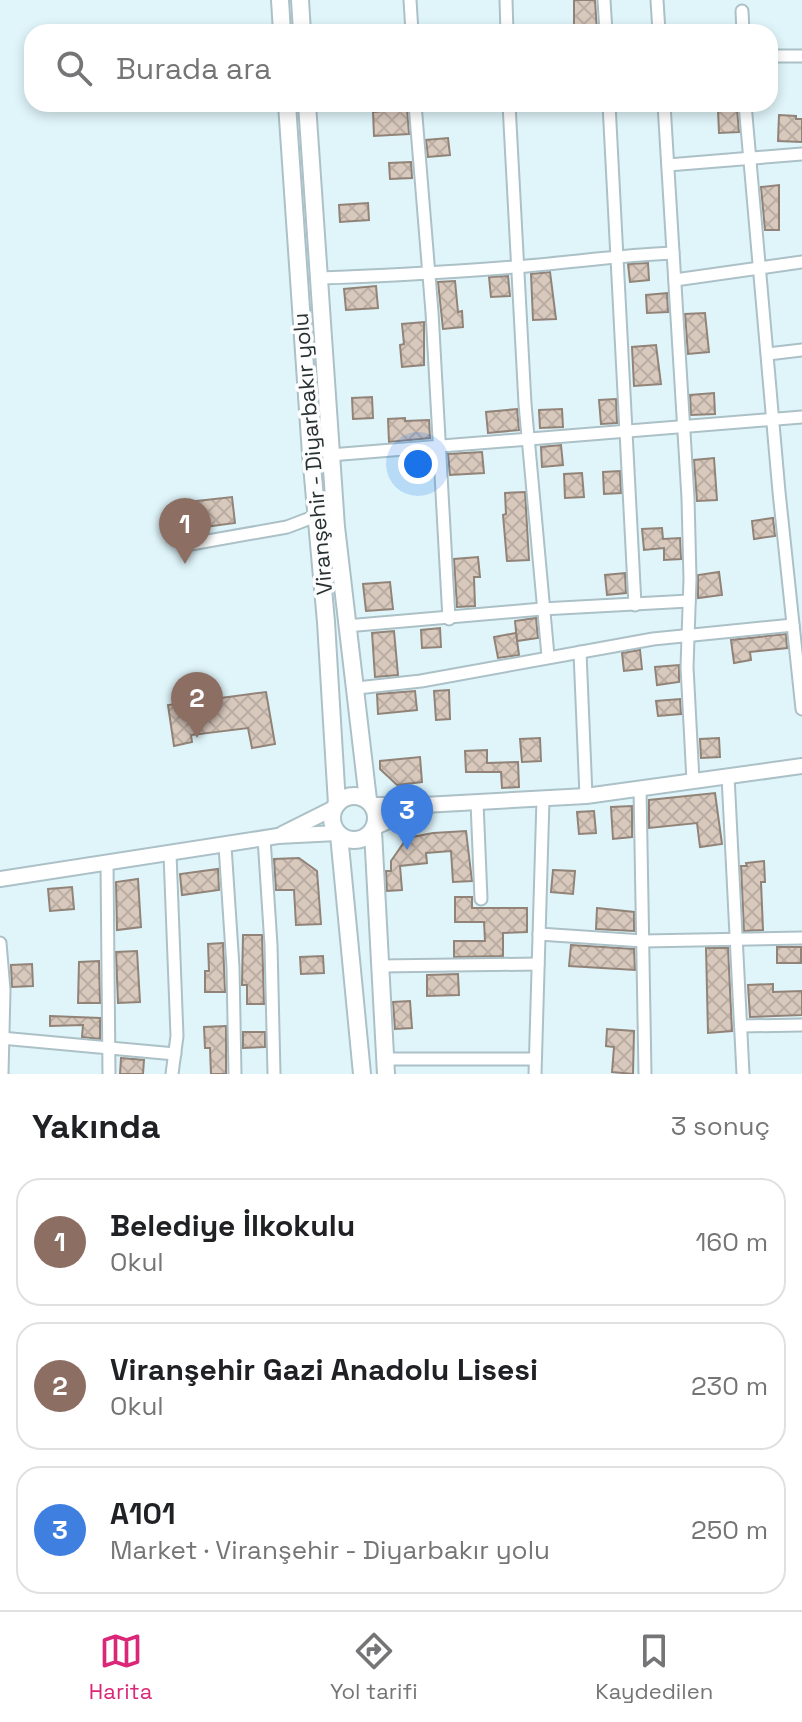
<!DOCTYPE html>
<html lang="tr">
<meta charset="utf-8">
<style>
body{margin:0;font-family:"Space Grotesk",sans-serif;background:#f2f2f2;color:#202124}
.you{position:absolute;left:418px;top:464px;width:28px;height:28px;margin:-20px;border:6px solid #fff;border-radius:50%;background:#1a73e8;box-shadow:0 0 0 12px #1a73e833}
.badge{display:grid;place-items:center;width:52px;height:52px;border-radius:50%;background:#db2777;color:#fff;font-size:26px;font-weight:700}
.pin{position:absolute;translate:-50% -66px;filter:drop-shadow(0 2px 4px #0008)}
.pin::after{content:'';position:absolute;top:42px;width:28px;height:24px;background:inherit;clip-path:polygon(0 0,100% 0,50% 100%)}
.list{margin:0;padding:0;list-style:none}
h2{display:flex;justify-content:space-between;align-items:center;height:104px;margin:0;padding:0 32px;font-size:34px}
h2 small{font-size:26px;font-weight:400;color:#757577}
.list li{display:grid;grid-template-columns:52px 1fr auto;gap:24px;align-items:center;box-sizing:border-box;height:128px;margin:0 16px 16px;padding:0 16px;border:2px solid #e0e0e0;border-radius:24px}
.list b{display:block;font-size:30px;white-space:nowrap}
.list p{margin:0;font-size:26px;white-space:nowrap;color:#757577}
.list em{font-size:26px;font-style:normal;color:#757577}
.icon{flex:none;width:44px;height:44px;fill:none;stroke:currentColor;stroke-width:2;stroke-linecap:round;stroke-linejoin:round}
.map{position:relative;flex:none;width:802px;height:1074px;overflow:hidden}
.search{position:absolute;background:#fff;box-shadow:0 4px 12px #0003;left:24px;right:24px;top:24px;height:88px;display:flex;align-items:center;gap:20px;box-sizing:border-box;padding:0 28px;border-radius:24px;color:#757577;font-size:30px}
.sheet{height:536px;background:#fff}
nav{display:flex;justify-content:space-around;align-items:center;box-sizing:border-box;height:112px;border-top:2px solid #e0e0e0;background:#fff;font-size:22px;color:#757577}
nav a{display:grid;justify-items:center;gap:4px}
nav .on{color:#db2777}
.map>svg:first-child{display:block}
.building{fill:url(#building-cross-hatch);stroke:#928378;stroke-width:2}
.lines{fill:none;stroke-linecap:round;stroke-linejoin:round}
.minor-casing{stroke:#acc1c7;stroke-width:15}
.tertiary-casing{stroke:#acc1c7;stroke-width:18}
.secondary-casing{stroke:#acc1c7;stroke-width:20}
.minor{stroke:#fff;stroke-width:11}
.tertiary{stroke:#fff;stroke-width:14}
.secondary{stroke:#fff;stroke-width:16}
.labels{text-anchor:middle;dominant-baseline:central;stroke-width:7;stroke-linejoin:round;paint-order:stroke}
.street-label{font-size:22px;fill:#283133;stroke:#fdfdfd}
</style>
<div class="map">
<svg width="802" height="1074" viewBox="0 0 802 1074">
<defs>
<pattern id="building-cross-hatch" width="8" height="8" patternUnits="userSpaceOnUse" patternTransform="scale(2)"><rect width="8" height="8" fill="#d9c9bd"/><path d="M0 0l8 8M0 8l8-8" fill="none" stroke="#baada3"/></pattern>
</defs>
<rect width="100%" height="100%" fill="#dff5fa"/>
<!-- building -->
<g class="building">
<polygon points="574,0 595,0 597,32 574,32"/>
<polygon points="407,109 409,134 374,136 373,112"/>
<polygon points="737,109 739,132 719,133 718,110"/>
<polygon points="779,115 796,116 796,119 802,119 802,142 778,141"/>
<polygon points="448,138 450,155 428,157 426,140"/>
<polygon points="411,162 412,178 390,179 389,163"/>
<polygon points="779,185 779,230 765,230 761,187"/>
<polygon points="368,203 369,220 340,222 339,205"/>
<polygon points="648,263 649,280 630,282 628,264"/>
<polygon points="550,272 556,319 533,320 531,274"/>
<polygon points="508,276 510,296 491,297 489,277"/>
<polygon points="455,281 458,312 462,311 463,327 443,329 438,282"/>
<polygon points="376,286 378,308 346,310 344,289"/>
<polygon points="667,293 668,312 647,313 646,295"/>
<polygon points="705,313 709,352 688,354 685,314"/>
<polygon points="424,322 424,365 402,367 400,345 404,344 402,324"/>
<polygon points="656,345 661,384 634,386 632,347"/>
<polygon points="714,393 715,414 691,415 690,395"/>
<polygon points="372,397 373,418 353,419 352,398"/>
<polygon points="616,399 617,423 601,424 599,400"/>
<polygon points="517,409 519,430 488,433 486,412"/>
<polygon points="562,409 563,427 540,428 539,410"/>
<polygon points="405,418 405,421 429,420 430,438 389,442 388,419"/>
<polygon points="561,445 563,465 542,467 541,447"/>
<polygon points="482,452 484,473 450,475 448,454"/>
<polygon points="714,458 717,500 697,501 694,460"/>
<polygon points="620,471 621,493 604,494 603,472"/>
<polygon points="582,473 584,497 565,498 564,474"/>
<polygon points="525,492 529,560 507,561 503,515 506,514 505,493"/>
<polygon points="232,497 235,523 182,530 179,503"/>
<polygon points="773,518 775,536 754,539 752,521"/>
<polygon points="662,528 663,539 680,538 681,559 664,560 664,548 644,550 642,529"/>
<polygon points="478,557 480,577 474,577 475,606 457,607 454,559"/>
<polygon points="719,572 722,595 698,598 698,575"/>
<polygon points="625,573 626,593 607,595 605,575"/>
<polygon points="390,582 393,609 366,611 363,584"/>
<polygon points="536,618 538,638 517,641 515,621"/>
<polygon points="440,628 441,647 422,648 421,630"/>
<polygon points="394,631 398,675 375,677 372,633"/>
<polygon points="516,633 519,655 498,658 494,637"/>
<polygon points="786,634 787,648 750,652 751,660 734,663 731,640"/>
<polygon points="640,650 642,669 624,671 622,653"/>
<polygon points="679,665 679,682 657,685 655,667"/>
<polygon points="449,690 450,719 436,720 434,691"/>
<polygon points="415,691 417,710 378,714 377,694"/>
<polygon points="266,692 275,744 252,748 248,728 191,735 192,742 174,746 168,705"/>
<polygon points="680,699 681,714 658,716 656,701"/>
<polygon points="540,738 541,761 522,762 520,739"/>
<polygon points="719,738 720,757 701,758 700,739"/>
<polygon points="487,750 487,763 518,762 519,787 502,788 501,772 466,772 465,751"/>
<polygon points="420,757 422,782 397,785 380,769 380,761"/>
<polygon points="715,793 722,844 700,847 697,823 649,828 649,800"/>
<polygon points="632,806 632,837 613,839 611,807"/>
<polygon points="594,811 596,833 579,834 577,812"/>
<polygon points="466,831 472,881 453,882 451,851 426,853 427,863 400,866 402,890 387,891 386,871 391,871 391,861 407,838 433,833"/>
<polygon points="299,858 317,871 321,924 296,925 294,890 276,890 274,859"/>
<polygon points="764,861 765,882 761,882 763,930 744,931 741,866 747,866 746,863"/>
<polygon points="218,869 219,890 182,895 180,874"/>
<polygon points="553,870 575,871 573,894 551,892"/>
<polygon points="138,879 141,927 117,930 116,882"/>
<polygon points="72,887 74,909 50,911 48,889"/>
<polygon points="455,897 472,897 472,908 527,908 527,932 503,933 503,956 454,957 454,941 485,941 484,922 455,922"/>
<polygon points="597,908 634,912 634,931 596,929"/>
<polygon points="243,935 262,935 264,1004 247,1004 247,985 242,985"/>
<polygon points="223,943 225,992 205,992 205,971 209,971 208,944"/>
<polygon points="571,945 634,949 635,970 569,966"/>
<rect x="777" y="947" width="24" height="16"/>
<polygon points="706,948 728,948 732,1031 708,1033"/>
<polygon points="137,951 140,1002 118,1003 116,952"/>
<polygon points="323,956 324,973 301,974 300,957"/>
<polygon points="99,961 100,1003 78,1003 79,962"/>
<polygon points="32,964 33,986 12,987 11,965"/>
<polygon points="458,974 459,995 427,996 427,975"/>
<polygon points="773,984 773,992 802,991 802,1015 750,1017 748,985"/>
<polygon points="410,1001 412,1028 395,1029 393,1002"/>
<polygon points="50,1016 100,1018 100,1039 82,1037 83,1025 50,1026"/>
<polygon points="226,1026 226,1074 211,1074 210,1048 205,1048 204,1027"/>
<polygon points="607,1029 634,1031 633,1074 612,1072 614,1047 606,1046"/>
<polygon points="243,1032 265,1032 265,1047 243,1048"/>
<polygon points="121,1058 144,1060 143,1074 120,1074"/>
</g>
<g class="lines">
<!-- minor casing -->
<g class="minor-casing">
<g id="minor">
<polyline points="410,0 412,32"/>
<polyline points="506,0 507,32"/>
<polyline points="604,0 606,32"/>
<polyline points="657,0 659,32"/>
<polyline points="742,11 743,32"/>
<polyline points="770,56 802,56"/>
<polyline points="415,104 432,312 449,619"/>
<polyline points="509,104 525,404 548,656"/>
<polyline points="609,104 635,605"/>
<polyline points="664,104 688,498 690,579 687,667 693,781"/>
<polyline points="745,104 779,492 802,709"/>
<polyline points="668,165 802,154"/>
<path d="M319 278C384 276 449 272 515 267 568 263 620 255 673 253"/>
<polyline points="675,280 802,262"/>
<polyline points="768,354 802,350"/>
<polyline points="330,455 802,417"/>
<polyline points="191,544 287,527 316,516"/>
<polyline points="346,626 542,609 689,601"/>
<polyline points="580,652 586,796"/>
<polyline points="357,688 421,681 653,639 793,625"/>
<polyline points="728,776 743,1074"/>
<polyline points="640,788 645,1074"/>
<polyline points="477,802 481,899"/>
<polyline points="264,838 271,945 274,1074"/>
<polyline points="225,846 233,967 235,1074"/>
<polyline points="170,854 177,1036 172,1074"/>
<polyline points="107,864 109,1074"/>
<polyline points="539,934 643,941 802,938"/>
<polyline points="0,943 4,990 2,1074"/>
<polyline points="380,966 538,964"/>
<polyline points="741,1026 802,1025"/>
<polyline points="1,1038 175,1054"/>
<polyline points="385,1059 535,1059"/>
<polyline points="535,1074 543,799"/>
</g>
</g>
<!-- tertiary casing -->
<g class="tertiary-casing">
<g id="tertiary">
<polyline points="372,805 424,805 586,796 802,766"/>
<polyline points="375,827 420,807"/>
<polyline points="282,834 334,808"/>
<polyline points="0,879 278,836 337,833"/>
</g>
</g>
<!-- secondary casing -->
<g class="secondary-casing">
<g id="secondary">
<polyline points="280,0 282,32"/>
<polyline points="300,0 302,32"/>
<polyline points="287,104 311,454 326,622 337,804"/>
<polyline points="307,104 336,527 368,800"/>
<circle cx="354" cy="818" r="22"/>
<polyline points="373,831 386,1074"/>
<polyline points="339,835 362,1074"/>
</g>
</g>
<!-- minor -->
<use href="#minor" class="minor"/>
<!-- tertiary -->
<use href="#tertiary" class="tertiary"/>
<!-- secondary -->
<use href="#secondary" class="secondary"/>
</g>
<g class="labels">
<!-- street labels -->
<g class="street-label">
<text transform="translate(312 454) rotate(-95)">Viranşehir - Diyarbakır yolu</text>
</g>
</g>
</svg>
<div class="you"></div>
<div class="pin badge" style="left:185px;top:564px;background:#8d6e63">1</div>
<div class="pin badge" style="left:197px;top:738px;background:#8d6e63">2</div>
<div class="pin badge" style="left:407px;top:850px;background:#3f7fe0">3</div>
<div class="search"><svg class="icon" aria-label="search" viewBox="0 0 24 24"><circle cx="10" cy="10" r="6"/><path d="M15 15l6 6"/></svg>Burada ara</div>
</div>
<section class="sheet">
<h2>Yakında<small>3 sonuç</small></h2>
<ul class="list">
<li><span class="badge" style="background:#8d6e63">1</span><div><b>Belediye İlkokulu</b><p>Okul</p></div><em>160 m</em></li>
<li><span class="badge" style="background:#8d6e63">2</span><div><b>Viranşehir Gazi Anadolu Lisesi</b><p>Okul</p></div><em>230 m</em></li>
<li><span class="badge" style="background:#3f7fe0">3</span><div><b>A101</b><p>Market · Viranşehir - Diyarbakır yolu</p></div><em>250 m</em></li>
</ul>
</section>
<nav>
<a class="on"><svg class="icon" aria-label="map" viewBox="0 0 24 24"><path d="M3 6l6-2 6 2 6-2v14l-6 2-6-2-6 2zM9 4v14M15 6v14"/></svg>Harita</a>
<a><svg class="icon" aria-label="directions" viewBox="0 0 24 24"><path d="M12 3l9 9-9 9-9-9zM9 14v-3h6M13 9l2 2-2 2"/></svg>Yol tarifi</a>
<a><svg class="icon" aria-label="saved" viewBox="0 0 24 24"><path d="M7 4h10v16l-5-4-5 4z"/></svg>Kaydedilen</a>
</nav>
